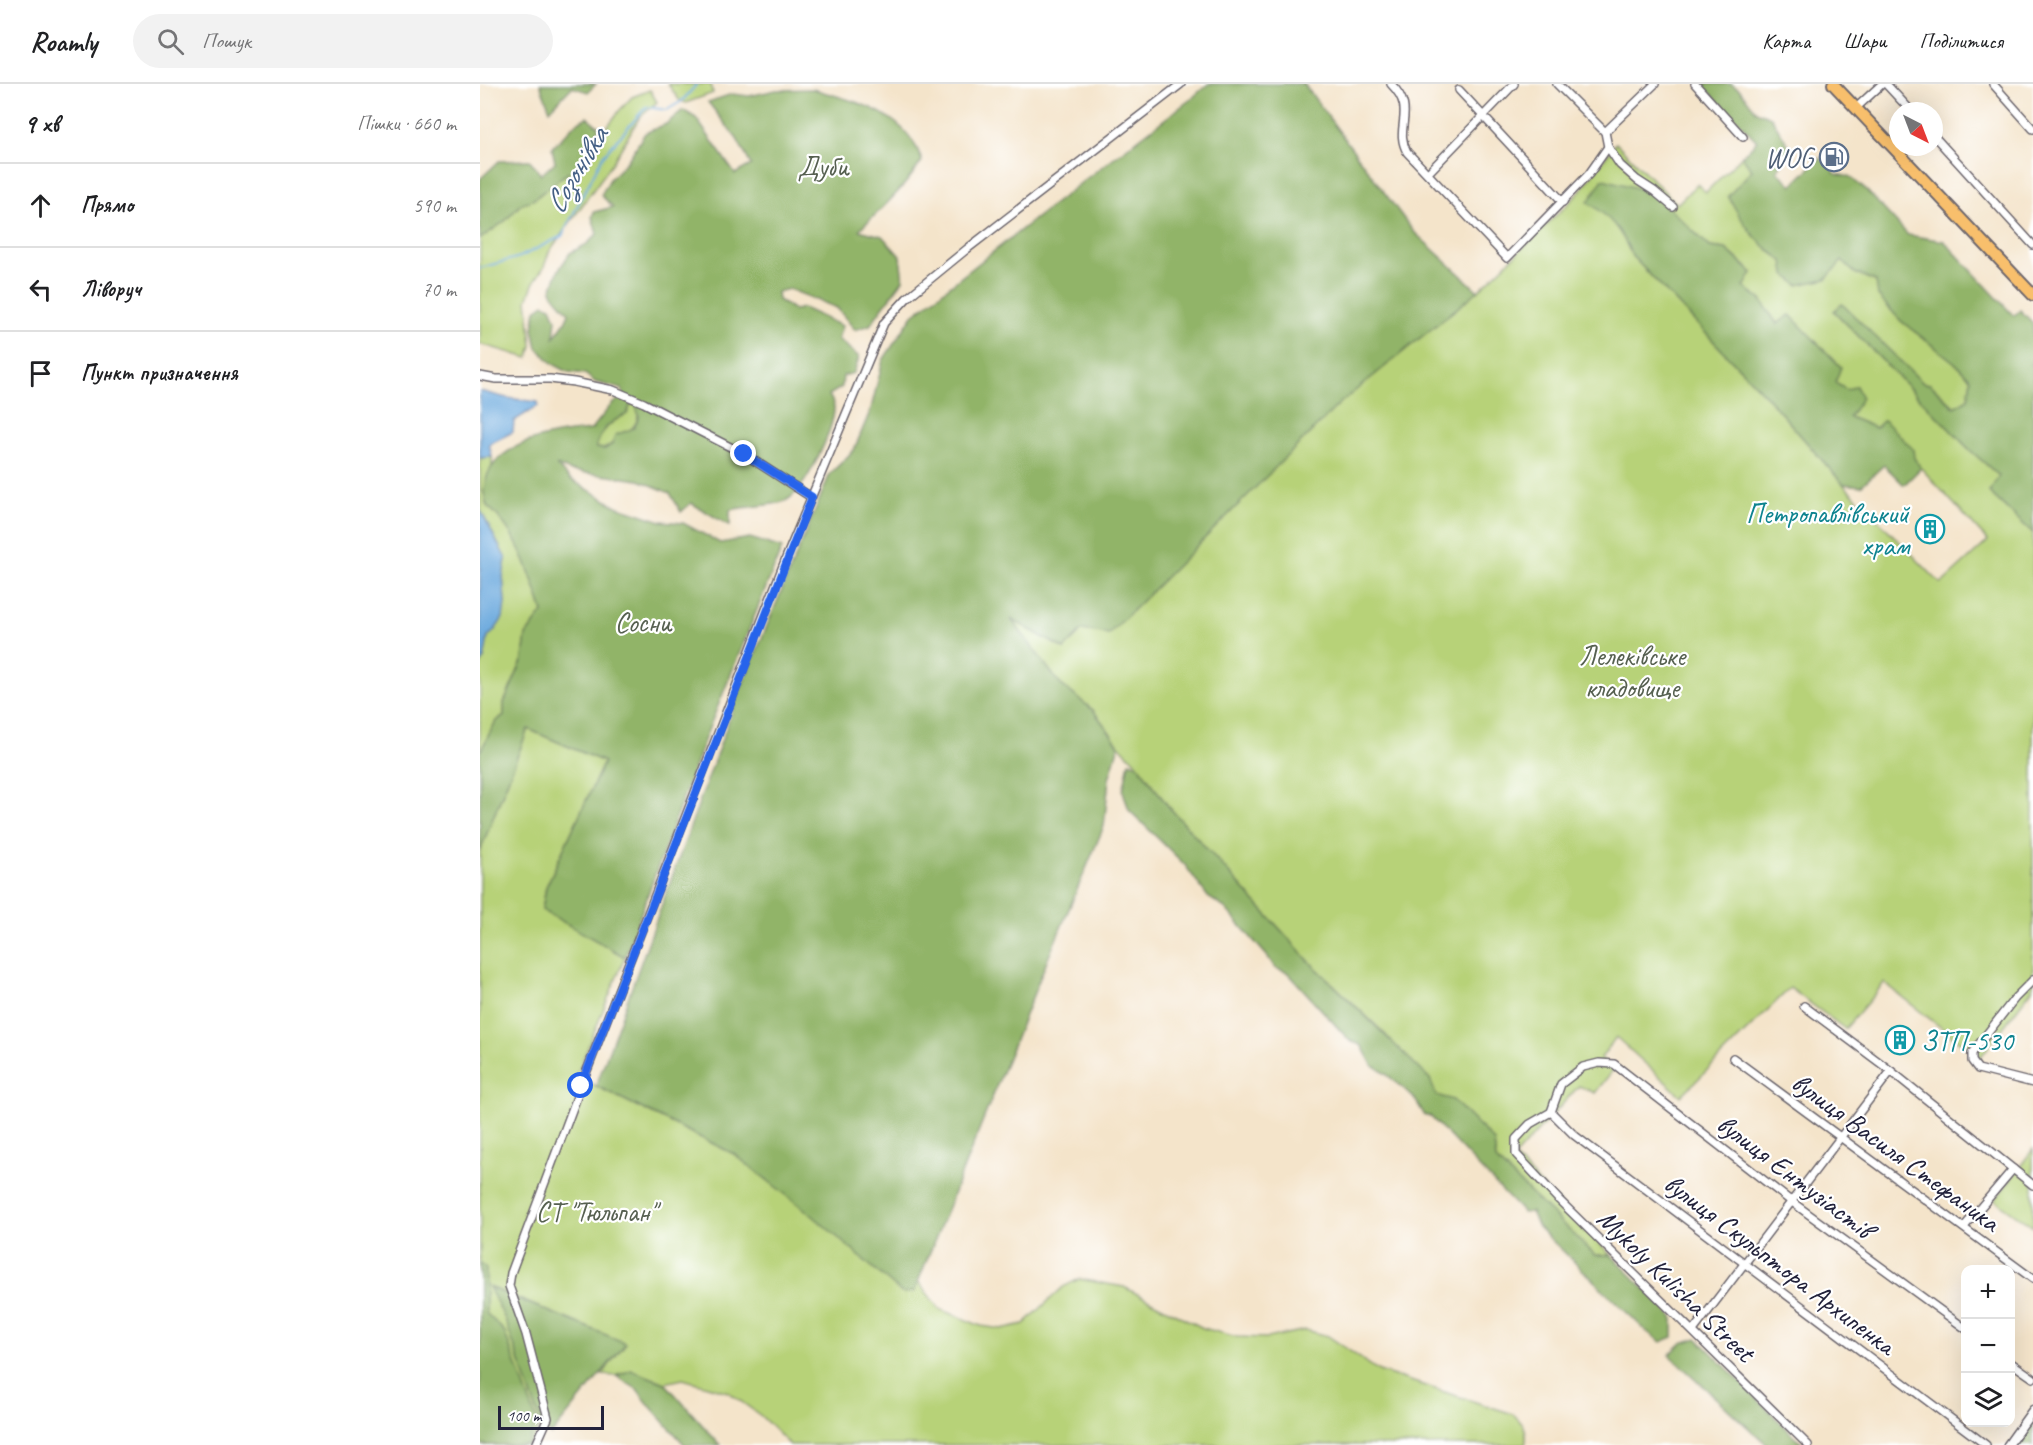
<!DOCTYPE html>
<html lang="uk">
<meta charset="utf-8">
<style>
body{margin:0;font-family:Caveat,sans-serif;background:#f2f2f2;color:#202124}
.controls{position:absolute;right:18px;bottom:18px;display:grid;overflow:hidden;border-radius:12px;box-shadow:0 6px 24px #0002}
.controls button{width:54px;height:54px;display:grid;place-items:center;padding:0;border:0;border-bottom:2px solid #e0e0e0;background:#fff;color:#202124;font:30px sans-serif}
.compass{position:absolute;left:1409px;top:18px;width:54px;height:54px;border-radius:50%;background:#fff;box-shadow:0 6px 24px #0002;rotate:138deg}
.scale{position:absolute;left:18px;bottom:15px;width:106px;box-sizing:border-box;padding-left:6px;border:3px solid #22223b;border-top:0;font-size:16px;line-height:21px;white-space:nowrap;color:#22223b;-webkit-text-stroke:4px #fff;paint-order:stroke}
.stop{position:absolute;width:18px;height:18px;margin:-14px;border:4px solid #2563eb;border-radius:50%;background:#fff}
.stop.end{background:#2563eb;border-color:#fff;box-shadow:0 2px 6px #0008}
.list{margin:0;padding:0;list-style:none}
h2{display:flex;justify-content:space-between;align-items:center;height:78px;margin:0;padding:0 24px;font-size:26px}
h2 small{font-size:20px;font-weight:400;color:#757577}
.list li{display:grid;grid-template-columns:39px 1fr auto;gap:18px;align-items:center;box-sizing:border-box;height:84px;padding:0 24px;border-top:2px solid #e0e0e0}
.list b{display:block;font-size:22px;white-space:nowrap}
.list em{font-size:20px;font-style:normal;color:#757577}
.icon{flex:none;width:33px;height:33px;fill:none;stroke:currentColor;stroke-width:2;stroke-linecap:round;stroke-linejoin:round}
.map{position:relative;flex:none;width:1553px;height:1361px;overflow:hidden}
header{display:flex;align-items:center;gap:36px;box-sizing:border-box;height:84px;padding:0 30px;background:#fff;border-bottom:2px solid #e0e0e0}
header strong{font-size:28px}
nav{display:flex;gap:33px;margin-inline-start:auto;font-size:21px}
.search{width:420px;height:54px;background:#f2f2f2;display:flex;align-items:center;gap:15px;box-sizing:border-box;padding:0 21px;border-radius:33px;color:#757577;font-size:22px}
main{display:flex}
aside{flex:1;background:#fff}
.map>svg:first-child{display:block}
.green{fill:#b7d278;stroke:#6c7a5a;stroke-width:1.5;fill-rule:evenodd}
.forest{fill:#91b468;stroke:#5a6b52;stroke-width:1.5;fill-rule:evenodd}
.water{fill:#6daade;stroke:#48668c;stroke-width:1.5}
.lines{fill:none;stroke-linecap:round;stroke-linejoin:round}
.stream{stroke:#6daade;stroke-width:2}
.minor-casing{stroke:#6c666d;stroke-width:10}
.tertiary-casing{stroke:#6c666d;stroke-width:11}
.primary-casing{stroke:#6c666d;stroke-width:14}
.minor{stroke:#fff;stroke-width:7}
.tertiary{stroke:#fff;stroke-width:8}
.primary{stroke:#f8bf6c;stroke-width:10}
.route{stroke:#2563eb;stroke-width:8}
.labels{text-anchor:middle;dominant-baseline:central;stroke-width:4.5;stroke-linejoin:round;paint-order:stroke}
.service-label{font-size:28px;fill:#4e5e75;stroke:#fff;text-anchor:end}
.park-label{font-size:28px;fill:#566050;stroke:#fff}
.culture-label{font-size:28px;fill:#0d838f;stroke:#fff;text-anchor:end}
.street-label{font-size:28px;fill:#22223b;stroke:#fff}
.water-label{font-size:30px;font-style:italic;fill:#445f84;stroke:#fff}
</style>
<header>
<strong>Roamly</strong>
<div class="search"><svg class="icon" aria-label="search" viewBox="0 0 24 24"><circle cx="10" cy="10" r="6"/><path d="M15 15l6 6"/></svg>Пошук</div>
<nav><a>Карта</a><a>Шари</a><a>Поділитися</a></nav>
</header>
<main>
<aside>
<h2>9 хв<small>Пішки · 660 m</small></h2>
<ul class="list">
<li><svg class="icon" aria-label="ahead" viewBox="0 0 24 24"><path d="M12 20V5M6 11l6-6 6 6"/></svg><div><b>Прямо</b></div><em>590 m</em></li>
<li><svg class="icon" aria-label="left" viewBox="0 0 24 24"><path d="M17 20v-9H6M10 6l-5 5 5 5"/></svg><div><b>Ліворуч</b></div><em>70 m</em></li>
<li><svg class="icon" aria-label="arrive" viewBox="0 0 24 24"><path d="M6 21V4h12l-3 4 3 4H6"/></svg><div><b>Пункт призначення</b></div></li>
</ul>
</aside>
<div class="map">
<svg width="1553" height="1361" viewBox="0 0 1553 1361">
<rect width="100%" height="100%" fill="#fff"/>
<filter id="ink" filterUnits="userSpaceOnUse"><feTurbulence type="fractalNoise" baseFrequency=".0167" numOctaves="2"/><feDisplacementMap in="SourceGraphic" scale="12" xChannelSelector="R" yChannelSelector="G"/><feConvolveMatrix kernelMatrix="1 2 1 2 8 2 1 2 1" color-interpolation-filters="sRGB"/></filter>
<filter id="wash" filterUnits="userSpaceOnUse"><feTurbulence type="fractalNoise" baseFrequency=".008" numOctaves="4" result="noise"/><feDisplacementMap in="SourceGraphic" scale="24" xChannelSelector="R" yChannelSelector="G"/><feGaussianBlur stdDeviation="1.35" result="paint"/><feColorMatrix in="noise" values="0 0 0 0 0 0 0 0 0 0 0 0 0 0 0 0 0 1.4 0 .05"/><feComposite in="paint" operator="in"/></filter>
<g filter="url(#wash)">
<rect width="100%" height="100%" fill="#f4e4ca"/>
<!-- green -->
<g class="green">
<polygon points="188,0 231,0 233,9 206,19 199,16"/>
<polygon points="170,6 177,18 159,34 133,78 69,168 64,183 54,198 47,216 52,262 48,274 0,260 0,155 25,137 40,121 54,115 83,92 104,80 124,47 139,27 152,13"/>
<path d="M1136 59 1197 120 1217 100 1226 108 1262 72 1272 85 1288 166 1303 177 1319 200 1345 195 1362 176 1375 189 1397 198 1398 212 1421 237 1474 278 1491 295 1488 315 1475 323 1450 300 1443 299 1362 221 1354 227 1491 367 1520 392 1509 408 1553 449V904L1500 974 1404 899 1365 945 1310 904 1201 1012 1136 953 1121 974 1133 986 1115 1009 1099 1002 1034 1073 1131 1171H1115L1016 1076 1014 1057 973 1017 956 1011 905 950 829 877 688 722 658 681 639 661 613 626 580 600 530 534 584 565 602 546 860 319 998 207 1098 110ZM1127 131 1213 147 1230 163 1246 165 1272 188 1264 203 1281 216 1297 240 1310 231 1355 299 1367 306 1375 302 1369 333 1396 344 1404 337 1441 384 1508 457 1461 500 1363 400 1287 313 1152 172 1143 151Z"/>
<path d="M154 318C169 341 139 354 124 365L116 364C121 346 131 337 147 330L150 322Z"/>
<path d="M12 373V384L4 404 7 422C38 447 51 491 63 528L46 551 43 575 24 619V632L16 637 0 668V582L4 576 7 553 15 546 25 519 23 492 26 475 0 425V374Z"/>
<path d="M48 645 124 678 66 803 62 825 145 873 96 992 254 1070 434 1208 438 1197 459 1225 501 1242 521 1245 544 1240 583 1203 599 1195 644 1203 723 1244 757 1253 787 1254 826 1246 848 1252 899 1287 1033 1330C1043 1339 1049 1347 1045 1361H310L281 1332 248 1308 203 1295 185 1299 139 1290 136 1292 122 1291 145 1259 10 1203 25 1235 61 1339 50 1361H0V767Z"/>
<polygon points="1553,1065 1553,1143 1515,1116"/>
</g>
<!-- forest -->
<g class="forest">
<polygon points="60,0 116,0 108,8 92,3 70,26"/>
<polygon points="728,0 824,0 933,147 998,207 860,319 629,550 602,546 584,565 531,535 580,600 613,626 639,661 629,695 624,742 564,884 434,1208 422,1209 333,1132 254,1070 116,1002 257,614 350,390 374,366 391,325 403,276 433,231 607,94 711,15"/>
<path d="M1222 0H1251L1260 6 1276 27 1291 33 1311 65 1297 87 1312 101 1340 74 1356 90 1370 93 1387 107 1428 151 1464 157 1534 232 1540 226 1553 239V278L1551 280 1553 282V449L1509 408 1519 392 1491 367 1354 227 1362 220 1443 299 1450 300 1474 323 1488 315 1491 295 1474 278 1421 237 1398 212 1396 197 1375 189 1362 177 1346 195 1318 201 1305 190 1303 177C1274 156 1265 143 1248 112L1272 86 1262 72 1277 57Z"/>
<path d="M333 5C376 18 427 28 442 77 425 103 403 124 379 146L402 152 420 172 423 196 390 241 375 246 357 224 309 205 297 208 298 216 314 226 323 224 362 242 358 255 379 273 374 289 363 292 362 303 349 311C351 315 354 319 354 324 355 344 325 408 305 417 293 422 264 423 250 426V442L211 419 201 428 190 409 159 396 91 387 76 381 90 395 136 422 181 437 203 439 240 459 270 454 302 464 225 654 145 873 62 826 66 803 124 678 48 645 0 767V668L16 637 24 632V619L43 575 46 551 63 528C51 491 38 447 7 422 6 417 3 409 4 404 10 357 74 349 111 346L132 320 144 312 142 305 115 298 105 290 88 288 73 280 57 264 53 245 56 226 64 220 71 223 76 235 74 253 85 238 89 229C83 221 76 216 71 207L78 187 90 169 107 160 117 150 112 133 114 128 133 123 121 111 130 95 148 76 165 49 186 40 203 26 216 34 255 90 271 81 257 55 228 18 252 10 269 12 296 6ZM155 319 159 333 154 344 135 351 132 360 125 365 116 364C120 346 131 337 147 330L150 322Z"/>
<polygon points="107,33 119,43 113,62 104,80 83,92 54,115 40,121 25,137 0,155 0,95 19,77 50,76 61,91 75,78 72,64 95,40"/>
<path d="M1123 95 1172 108 1230 163 1246 165 1272 189 1264 203 1281 216 1297 240 1310 231 1361 283 1355 299 1367 306 1376 302 1382 314 1369 333 1396 344 1404 336 1433 365 1434 374 1441 384 1424 401 1404 381 1381 402 1363 400 1287 313 1152 172C1141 146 1131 134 1108 118Z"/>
<path d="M649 678 658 681 688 722 829 877 950 995 956 1011 973 1016 1014 1057 1016 1076 1115 1171H1131L1193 1233V1253L1181 1258 1166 1247 1058 1143 1051 1128 1043 1129 950 1032H945C942 1027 939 1021 935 1016 930 1009 899 983 893 982L881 961 870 957 808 889 795 884 788 873 745 824 728 813 705 781 649 726 643 707Z"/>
<polygon points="0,1179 6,1184 6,1229 24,1247 57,1337 47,1361 0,1361"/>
<polygon points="9,1203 146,1259 71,1351 61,1339 25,1235"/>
<path d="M1217 1254 1323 1361H1288C1254 1332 1223 1301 1189 1271L1202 1259Z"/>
<polygon points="151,1286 185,1299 240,1361 205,1361 170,1322 157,1305 136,1292"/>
<polygon points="1553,1337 1553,1361 1535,1361"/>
</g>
<!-- water -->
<g class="water">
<polygon points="0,307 27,314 58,318 58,322 34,337 33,348 9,360 12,373 0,374"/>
<polygon points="0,425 26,475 23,492 25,519 23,534 15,546 8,553 4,576 0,582"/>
</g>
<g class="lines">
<!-- stream -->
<polyline class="stream" points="0,184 40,173 82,152 123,72 166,23 187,26 202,17 217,0"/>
</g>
</g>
<g filter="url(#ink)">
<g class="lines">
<!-- minor casing -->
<g class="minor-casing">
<g id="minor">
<path d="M911 0C938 27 913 43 927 68L1027 174 1109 90 1128 63"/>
<polyline points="1077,0 1125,48 1128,63 1140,81 1157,96 1174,107 1193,123"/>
<polyline points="1215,0 1263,53"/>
<polyline points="1406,0 1431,27"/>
<polyline points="1513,0 1553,45"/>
<polyline points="979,6 1083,118"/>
<polyline points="1376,24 1402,0"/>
<polyline points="1125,48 1175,0"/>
<polyline points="1454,52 1553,161"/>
<polyline points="948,89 1034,0"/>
<polyline points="0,292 16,295 70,295 94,298 133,306 164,319 264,370 331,413"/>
<polyline points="1553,896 1535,914 1492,969 1492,977 1498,985 1553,999"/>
<polyline points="1324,922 1411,987 1553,1101"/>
<polyline points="1253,974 1553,1195"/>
<polyline points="1071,1028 1094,1051 1506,1361"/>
<polyline points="1484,1143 1533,1085"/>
<polyline points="1213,1247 1411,987"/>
<polyline points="1530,1278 1553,1294"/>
<polyline points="56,1361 68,1334 46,1250 29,1202 31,1189 101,1002 306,474 404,239 427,214 487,165 701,0"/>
<polyline points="1328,1361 1079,1116 1036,1070 1036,1055 1050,1040 1071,1028 1081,1000 1103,983 1119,979 1134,980 1312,1118 1486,1245"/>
</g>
</g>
<!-- tertiary casing -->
<g class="tertiary-casing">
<polyline id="tertiary" points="1528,1361 1553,1326"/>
</g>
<!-- primary casing -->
<g class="primary-casing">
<polyline id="primary" points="1353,0 1553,211"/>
</g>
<!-- minor -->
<use href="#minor" class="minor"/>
<!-- tertiary -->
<use href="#tertiary" class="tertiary"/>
<!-- primary -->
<use href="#primary" class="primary"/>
</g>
</g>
<g class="lines" filter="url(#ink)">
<!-- route -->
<polyline class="route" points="101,1002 332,413 264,370"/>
</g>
<!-- icons -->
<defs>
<g id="fuel-ring" transform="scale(1.5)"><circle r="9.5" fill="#fff" stroke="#5c6f8a" stroke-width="1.5"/><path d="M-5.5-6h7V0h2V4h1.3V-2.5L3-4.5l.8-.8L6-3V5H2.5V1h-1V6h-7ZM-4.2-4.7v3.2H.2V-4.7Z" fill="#5c6f8a"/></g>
<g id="building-ring" transform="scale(1.5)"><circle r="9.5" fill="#fff" stroke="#0f9aa8" stroke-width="1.5"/><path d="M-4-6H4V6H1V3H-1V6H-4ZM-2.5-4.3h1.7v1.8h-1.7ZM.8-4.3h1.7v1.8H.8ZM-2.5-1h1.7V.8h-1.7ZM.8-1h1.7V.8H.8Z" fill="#0f9aa8"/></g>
</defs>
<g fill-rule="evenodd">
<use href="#fuel-ring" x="1354" y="73"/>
<use href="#building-ring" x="1450" y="445"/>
<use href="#building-ring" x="1420" y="956"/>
</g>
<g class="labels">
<!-- service labels -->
<g class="service-label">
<text x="1333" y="73">WOG</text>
</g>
<!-- park labels -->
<g class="park-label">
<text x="343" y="82">Дуби</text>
<text x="163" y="538">Сосни</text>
<text x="1152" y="571">Лелеківське<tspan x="1152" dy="32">кладовище</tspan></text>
<text x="116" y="1127">СТ "Тюльпан"</text>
</g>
<!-- culture labels -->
<g class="culture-label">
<text x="1429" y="429">Петропавлівський<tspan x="1429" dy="32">храм</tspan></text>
<text x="1441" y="956" text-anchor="start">ЗТП-530</text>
</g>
<!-- street labels -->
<g class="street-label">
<text transform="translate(1416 1068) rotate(36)">вулиця Василя Стефаника</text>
<text transform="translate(1315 1092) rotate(37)">вулиця Ентузіастів</text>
<text transform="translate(1300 1180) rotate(37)">вулиця Скульптора Архипенка</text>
<text transform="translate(1196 1201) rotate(44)">Mykoly Kulisha Street</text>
</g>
<!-- water labels -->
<g class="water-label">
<text transform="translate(96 86) rotate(-59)">Созонівка</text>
</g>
</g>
</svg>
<div class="controls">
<button>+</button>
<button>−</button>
<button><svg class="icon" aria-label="layers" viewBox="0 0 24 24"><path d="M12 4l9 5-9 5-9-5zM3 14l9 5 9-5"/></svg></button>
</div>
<svg class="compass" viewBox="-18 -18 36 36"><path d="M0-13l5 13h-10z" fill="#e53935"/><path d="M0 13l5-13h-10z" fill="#757577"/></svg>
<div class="scale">100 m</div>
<div class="stop" style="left:101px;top:1002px"></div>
<div class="stop end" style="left:264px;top:370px"></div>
</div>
</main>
